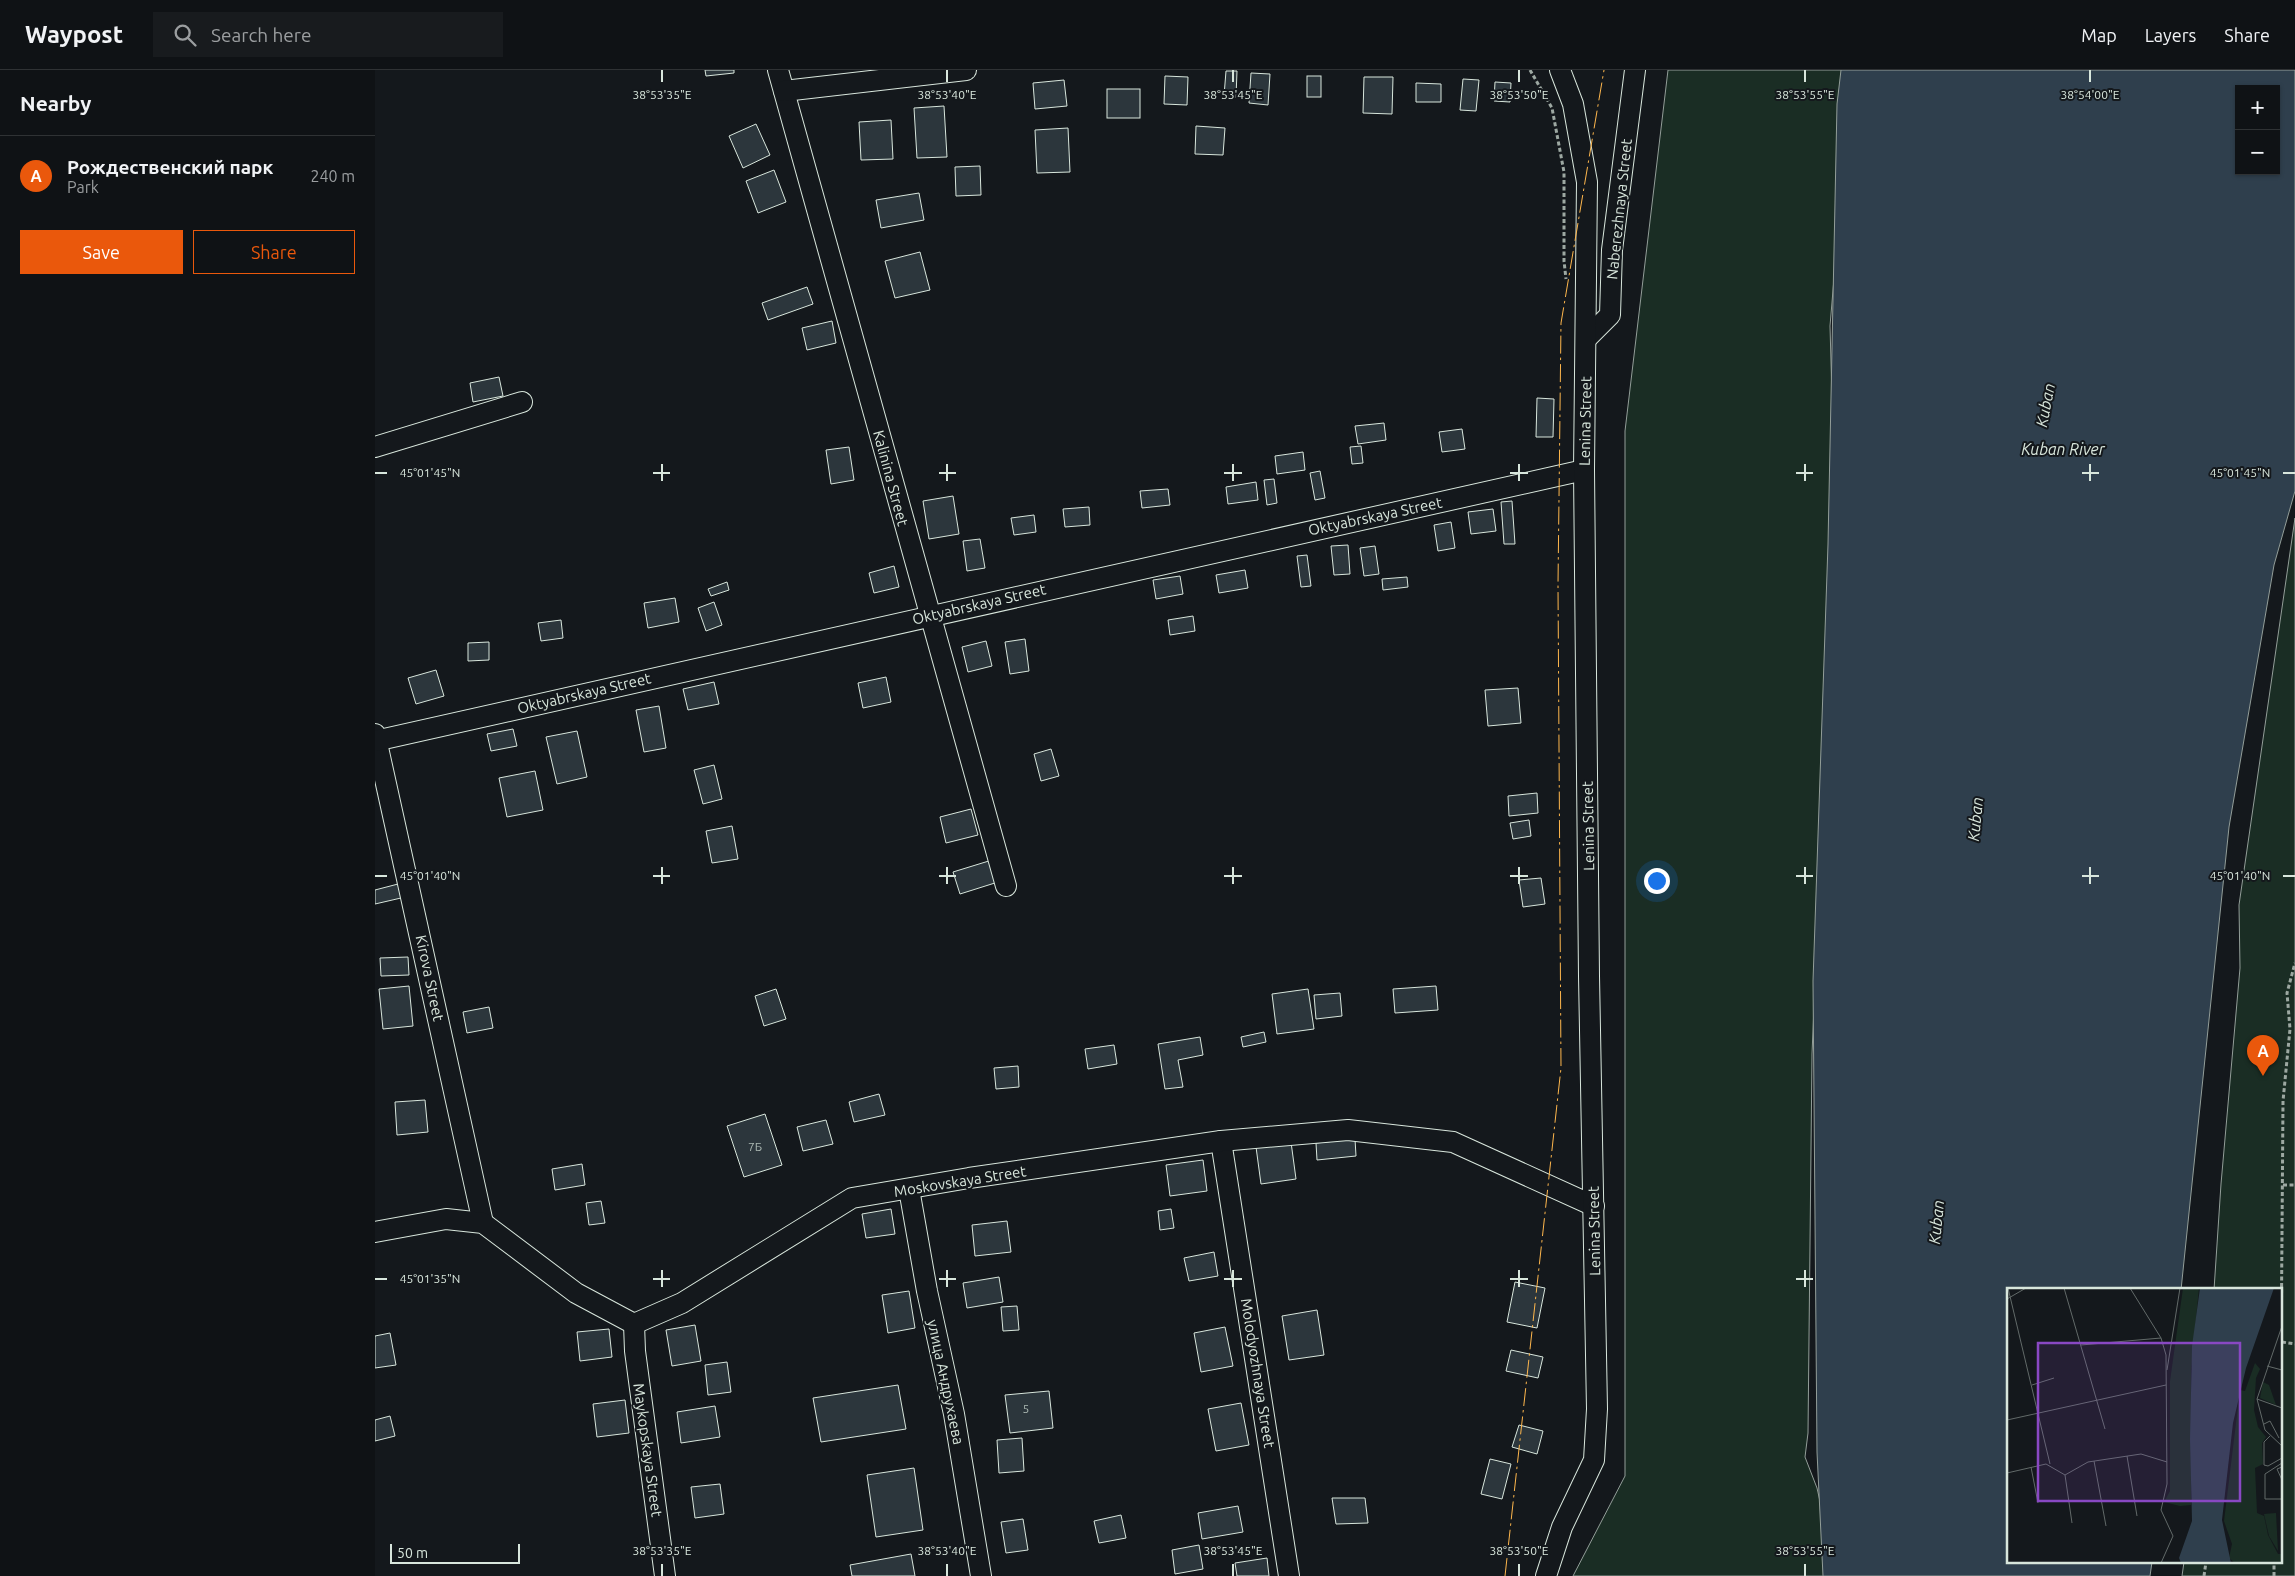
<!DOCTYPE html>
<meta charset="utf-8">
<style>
body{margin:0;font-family:Ubuntu,sans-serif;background:#181b1e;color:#f1f3f6}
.controls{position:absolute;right:15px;top:15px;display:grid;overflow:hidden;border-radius:0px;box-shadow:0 1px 4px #0004}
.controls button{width:45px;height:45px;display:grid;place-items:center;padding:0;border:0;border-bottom:1px solid #2f3234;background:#0f1215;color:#f1f3f6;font:25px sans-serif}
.scale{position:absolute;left:15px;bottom:12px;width:130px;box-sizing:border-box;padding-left:5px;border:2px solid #d8e6dc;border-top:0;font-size:14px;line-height:18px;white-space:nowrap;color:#d8e6dc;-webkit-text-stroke:4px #14181c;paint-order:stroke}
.you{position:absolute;left:1281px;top:810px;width:18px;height:18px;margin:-12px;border:4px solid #fff;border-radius:50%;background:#1a73e8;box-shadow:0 0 0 8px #1a73e833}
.badge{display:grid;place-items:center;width:32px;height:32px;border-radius:50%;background:#ea580c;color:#fff;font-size:16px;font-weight:700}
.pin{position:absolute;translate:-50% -41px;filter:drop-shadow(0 1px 2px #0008)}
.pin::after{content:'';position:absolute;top:26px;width:18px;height:15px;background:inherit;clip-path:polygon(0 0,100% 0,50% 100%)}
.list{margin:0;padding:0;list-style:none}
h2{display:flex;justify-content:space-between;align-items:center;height:65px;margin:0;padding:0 20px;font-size:21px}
h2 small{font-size:16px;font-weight:400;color:#9b9ea0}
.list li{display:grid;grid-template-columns:32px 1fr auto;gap:15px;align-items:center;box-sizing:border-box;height:80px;padding:0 20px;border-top:1px solid #2f3234}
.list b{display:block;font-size:19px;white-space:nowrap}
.list p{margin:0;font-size:16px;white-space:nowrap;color:#9b9ea0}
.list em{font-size:16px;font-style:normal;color:#9b9ea0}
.actions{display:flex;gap:10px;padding:15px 20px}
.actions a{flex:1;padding:11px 0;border:1px solid #ea580c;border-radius:0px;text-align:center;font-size:18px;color:#ea580c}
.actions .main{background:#ea580c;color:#fff}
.icon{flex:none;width:28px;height:28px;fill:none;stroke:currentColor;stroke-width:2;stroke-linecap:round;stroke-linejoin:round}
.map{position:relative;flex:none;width:1920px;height:1506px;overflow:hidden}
header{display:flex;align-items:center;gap:30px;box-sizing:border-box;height:70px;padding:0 25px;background:#0f1215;border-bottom:1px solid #2f3234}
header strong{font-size:24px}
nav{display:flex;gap:28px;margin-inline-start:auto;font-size:18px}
.search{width:350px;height:45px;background:#181b1e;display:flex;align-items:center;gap:12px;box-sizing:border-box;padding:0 18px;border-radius:0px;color:#9b9ea0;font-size:19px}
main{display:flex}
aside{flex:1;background:#0f1215}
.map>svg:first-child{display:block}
.green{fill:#1a2d24;stroke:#939e99}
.water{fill:#2f3f4d;stroke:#939e99;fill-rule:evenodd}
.building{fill:#2c363c;stroke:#d8e6dc}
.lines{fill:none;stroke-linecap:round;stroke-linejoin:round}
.minor-casing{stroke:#d8e6dc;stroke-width:22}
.path{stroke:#9da8a2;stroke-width:3;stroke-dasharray:4 2.5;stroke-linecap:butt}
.minor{stroke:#14181c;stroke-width:20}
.power{stroke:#ffb74d;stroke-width:1;stroke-dasharray:18 4 2.5 4;stroke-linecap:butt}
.ticks{fill:none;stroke:#d8e6dc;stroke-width:2}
.labels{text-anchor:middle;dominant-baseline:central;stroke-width:4;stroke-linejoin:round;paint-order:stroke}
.number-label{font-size:12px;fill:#adbab4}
.street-label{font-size:15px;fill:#d8e6dc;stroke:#14181c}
.water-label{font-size:16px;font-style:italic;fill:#d8e6dc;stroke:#14181c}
.inset-road{fill:none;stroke:#626a69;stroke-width:1}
.view{fill:#8948c3;fill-opacity:0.15;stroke:#8948c3;stroke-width:2.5}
.inset-edge{fill:none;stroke:#d8e6dc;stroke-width:2.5}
.ticks-label{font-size:12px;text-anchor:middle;fill:#d8e6dc;stroke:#14181c;stroke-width:4;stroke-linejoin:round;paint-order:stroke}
</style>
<header>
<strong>Waypost</strong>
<div class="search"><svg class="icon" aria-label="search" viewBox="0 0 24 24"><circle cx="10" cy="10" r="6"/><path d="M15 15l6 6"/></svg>Search here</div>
<nav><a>Map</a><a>Layers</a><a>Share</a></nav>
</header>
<main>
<aside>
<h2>Nearby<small></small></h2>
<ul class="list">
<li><span class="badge">A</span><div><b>Рождественский парк</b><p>Park</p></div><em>240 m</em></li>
</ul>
<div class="actions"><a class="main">Save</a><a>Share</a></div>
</aside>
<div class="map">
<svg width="1920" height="1506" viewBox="0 0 1920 1506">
<rect width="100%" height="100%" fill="#14181c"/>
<!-- green -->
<g class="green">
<polygon points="1293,0 1468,0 1464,149 1455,256 1460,436 1437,984 1433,1363 1430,1387 1442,1418 1449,1449 1455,1506 1198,1506 1250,1406 1250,361"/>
<polygon points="1920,448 1920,1506 1807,1506 1809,1492 1906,1492 1906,1220 1839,1220 1846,1114 1865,898 1864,835"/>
</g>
<!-- water -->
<path class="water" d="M1466 0H1920V421L1899 495 1854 757 1806 1220H1634V1492H1777L1775 1506H1448L1442 1382 1438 911 1453 474 1462 34ZM1864 19H1901V101H1864Z"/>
<!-- building -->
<g class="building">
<polygon points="330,0 359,0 359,3 331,6"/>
<polygon points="851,1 862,1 861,27 849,26"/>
<polygon points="876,3 895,4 893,35 874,33"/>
<polygon points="790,6 813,7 812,35 789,34"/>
<rect x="932" y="6" width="14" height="21"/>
<polygon points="989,7 1018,7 1017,44 988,43"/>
<polygon points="1088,9 1104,10 1101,41 1085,40"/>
<polygon points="689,10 692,36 660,39 658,13"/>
<polygon points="1120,12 1136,13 1135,32 1119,31"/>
<polygon points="1041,13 1066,14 1066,32 1041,32"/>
<rect x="732" y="19" width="33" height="29"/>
<polygon points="569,36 572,87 542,88 539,38"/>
<polygon points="516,50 518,89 486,90 484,52"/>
<polygon points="381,54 395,85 368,98 354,66"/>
<polygon points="821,56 850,58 848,85 820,84"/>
<polygon points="693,58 695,102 662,103 660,60"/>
<polygon points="605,96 606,125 581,126 580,97"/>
<polygon points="399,100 411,132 383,143 371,111"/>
<polygon points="544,123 549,150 506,158 501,130"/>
<polygon points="545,182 555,220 520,228 510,191"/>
<polygon points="432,217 438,234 393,250 387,233"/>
<polygon points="457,251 461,273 432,280 427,258"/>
<polygon points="124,307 128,326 98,332 95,313"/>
<polygon points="1162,328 1179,329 1178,367 1161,367"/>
<polygon points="1009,353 1011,370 983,374 980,356"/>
<polygon points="1087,359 1090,379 1067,382 1064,362"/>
<polygon points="986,376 988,393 977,394 975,377"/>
<polygon points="474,377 479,410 456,414 451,380"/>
<polygon points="928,382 930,400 902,404 900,386"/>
<polygon points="945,401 950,428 940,430 935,403"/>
<polygon points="899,409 902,433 892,435 889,410"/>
<polygon points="881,412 883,430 853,434 851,417"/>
<polygon points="793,419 795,435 767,438 765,421"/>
<polygon points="578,426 584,464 554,469 548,431"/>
<polygon points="1137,431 1140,474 1129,474 1126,432"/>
<polygon points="714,437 715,455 690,457 688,439"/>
<polygon points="1118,439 1121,461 1096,464 1093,442"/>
<polygon points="659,445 661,462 639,465 636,448"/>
<polygon points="1076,452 1080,478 1063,481 1059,455"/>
<polygon points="605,469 610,498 592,501 588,471"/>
<polygon points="973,475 975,504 959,505 956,476"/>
<polygon points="1000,476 1004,504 989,506 985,478"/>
<polygon points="932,485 936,516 926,517 922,486"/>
<polygon points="519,496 524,517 499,523 494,503"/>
<polygon points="870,500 873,518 844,523 841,505"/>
<polygon points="805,506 808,524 781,529 778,510"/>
<polygon points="1032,507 1033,517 1008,520 1007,509"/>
<polygon points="352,512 354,520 336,526 333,519"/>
<polygon points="300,528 304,552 273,558 269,533"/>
<polygon points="339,532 347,555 331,561 323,538"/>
<polygon points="818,546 820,561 795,565 793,550"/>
<polygon points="186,550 188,568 166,571 163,553"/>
<polygon points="650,569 654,601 635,604 630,572"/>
<polygon points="611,571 617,596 593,602 587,577"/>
<polygon points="114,572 114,590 93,591 93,573"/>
<polygon points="61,600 69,626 41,634 33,608"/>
<polygon points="511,607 516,632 488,638 483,613"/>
<polygon points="339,612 344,634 313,640 308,619"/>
<polygon points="1143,618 1146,653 1113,656 1110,620"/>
<polygon points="284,636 291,678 269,682 261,640"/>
<polygon points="138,659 142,676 116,681 112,664"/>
<polygon points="202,661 212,707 182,714 171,667"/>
<polygon points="676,679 684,706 666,711 659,684"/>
<polygon points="339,695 347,729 328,734 319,700"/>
<polygon points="160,701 168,740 132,747 124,708"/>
<polygon points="1162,723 1163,743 1134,746 1133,726"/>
<polygon points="596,739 603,765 571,773 565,747"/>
<polygon points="1154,750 1156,766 1138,769 1135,753"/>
<polygon points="357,756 363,789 337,793 331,761"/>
<polygon points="617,790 623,812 585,824 578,802"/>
<polygon points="1166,808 1170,834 1148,837 1144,810"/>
<polygon points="23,814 26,828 0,834 0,820"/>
<polygon points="33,887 34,905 6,906 5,888"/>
<polygon points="34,916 38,956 8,959 4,919"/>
<polygon points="1061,916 1063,940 1020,943 1018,919"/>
<polygon points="401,919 411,949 389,956 380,926"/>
<polygon points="933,919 939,959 902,964 897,924"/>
<polygon points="965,923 967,946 941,949 939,925"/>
<polygon points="114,937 118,958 92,963 88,942"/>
<polygon points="889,962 891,972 868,977 866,967"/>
<polygon points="825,967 828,985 803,990 808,1017 790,1019 783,974"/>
<polygon points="739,975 742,994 713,999 710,979"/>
<polygon points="643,996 644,1017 621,1019 619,998"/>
<polygon points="504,1024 510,1045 479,1052 474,1032"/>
<polygon points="50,1030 53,1062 22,1065 20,1032"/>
<polygon points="390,1044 407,1095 369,1107 352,1056"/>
<polygon points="451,1050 458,1074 428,1081 422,1057"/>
<polygon points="980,1069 981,1086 942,1090 941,1073"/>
<polygon points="916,1072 921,1109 886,1114 881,1077"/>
<polygon points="828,1090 832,1121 795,1126 791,1095"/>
<polygon points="207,1094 210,1115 180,1120 177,1099"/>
<polygon points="226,1131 230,1153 214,1155 211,1133"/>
<polygon points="516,1139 520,1164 491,1168 487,1144"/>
<polygon points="796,1139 799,1158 785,1160 783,1141"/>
<polygon points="632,1151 636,1182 600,1186 597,1155"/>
<polygon points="839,1182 843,1206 814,1211 809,1188"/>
<polygon points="624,1207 628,1232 592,1238 588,1213"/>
<polygon points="1140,1212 1170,1218 1162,1258 1132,1252"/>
<polygon points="534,1221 540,1258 513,1263 507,1225"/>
<polygon points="642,1236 644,1260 628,1261 626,1237"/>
<polygon points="942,1240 949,1285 914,1290 907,1246"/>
<polygon points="320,1255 326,1291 297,1296 291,1260"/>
<polygon points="850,1257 858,1296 826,1302 819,1263"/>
<polygon points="234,1259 237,1287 205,1291 202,1262"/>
<polygon points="15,1263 21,1295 0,1298 0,1266"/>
<polygon points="1136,1280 1168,1287 1163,1308 1131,1301"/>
<polygon points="352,1292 356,1322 333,1325 330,1295"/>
<polygon points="523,1315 531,1359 446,1372 438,1328"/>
<polygon points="674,1321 678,1358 635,1363 630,1325"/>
<polygon points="250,1330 254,1363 222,1367 218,1334"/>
<polygon points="866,1333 874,1375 841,1381 833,1339"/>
<polygon points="340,1336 345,1367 306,1373 302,1342"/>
<polygon points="15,1346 20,1366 0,1371 0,1350"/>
<polygon points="1144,1355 1168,1361 1162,1384 1137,1377"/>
<polygon points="647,1368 649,1401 624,1403 622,1370"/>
<polygon points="1115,1389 1136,1394 1127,1429 1106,1424"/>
<polygon points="539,1398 548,1460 501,1467 492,1405"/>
<polygon points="345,1414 349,1444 320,1448 316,1417"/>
<polygon points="957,1428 990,1428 993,1453 961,1454"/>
<polygon points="863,1436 868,1462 827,1469 823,1443"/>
<polygon points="746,1445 751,1468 724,1473 719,1451"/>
<polygon points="648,1449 653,1480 631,1483 626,1452"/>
<polygon points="824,1475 828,1499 800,1504 797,1480"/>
<polygon points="536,1484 540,1506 477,1506 475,1495"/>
<polygon points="892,1488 894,1506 862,1506 860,1493"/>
</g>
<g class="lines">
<!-- minor casing -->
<g class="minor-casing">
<g id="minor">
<polyline points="403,0 631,816"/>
<polyline points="409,21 591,0"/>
<polyline points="1211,269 1235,245 1237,180 1260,0"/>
<polyline points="0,377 147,332"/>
<polyline points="0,664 108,1153"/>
<polyline points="0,671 1209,400"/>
<polyline points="846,1071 914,1506"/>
<polyline points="534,1119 552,1221 579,1344 606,1506"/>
<polyline points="0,1162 71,1149 108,1153 201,1223 259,1254 307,1233 477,1128 594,1108 846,1071 973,1060 1078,1072 1219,1136"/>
<polyline points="259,1254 260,1281 290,1506"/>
<polyline points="1171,1506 1187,1457 1219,1390 1222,1339 1214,906 1209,400 1212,112 1198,34 1185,0"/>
</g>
</g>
<!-- path -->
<g class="path">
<polyline points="1155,0 1177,38 1189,102 1189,191 1191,209"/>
<polyline points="1908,1115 1920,1115"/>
<polyline points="1907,1272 1920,1274"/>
<polyline points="1906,1295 1908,1031 1915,959 1912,923 1920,893"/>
<polyline points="1829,1506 1831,1492"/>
<polyline points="1899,1506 1899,1492"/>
</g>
<!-- minor -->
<use href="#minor" class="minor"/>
<!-- power -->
<polyline class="power" points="1130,1506 1186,998 1183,515 1186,253 1229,0"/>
</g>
<!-- ticks -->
<path class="ticks" d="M287 0V12M572 0V12M858 0V12M1144 0V12M1430 0V12M1715 0V12M287 394V411M572 394V411M858 394V411M1144 394V411M1430 394V411M1715 394V411M0 403H12M278 403H295M564 403H581M849 403H867M1135 403H1153M1421 403H1438M1707 403H1724M1908 403H1920M287 797V814M572 797V814M858 797V814M1144 797V814M1430 797V814M1715 797V814M0 806H12M278 806H295M564 806H581M849 806H867M1135 806H1153M1421 806H1438M1707 806H1724M1908 806H1920M287 1200V1217M572 1200V1217M858 1200V1217M1144 1200V1217M1430 1200V1217M0 1209H12M278 1209H295M564 1209H581M849 1209H867M1135 1209H1153M1421 1209H1438M287 1494V1506M572 1494V1506M858 1494V1506M1144 1494V1506M1430 1494V1506"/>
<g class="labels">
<!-- number labels -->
<g class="number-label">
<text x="380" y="1076">7Б</text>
<text x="651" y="1338">5</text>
</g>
<!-- street labels -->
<g class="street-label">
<text transform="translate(1244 139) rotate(-84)">Naberezhnaya Street</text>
<text transform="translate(1210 351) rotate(-89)">Lenina Street</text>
<text transform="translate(516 408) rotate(75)">Kalinina Street</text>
<text transform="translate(1000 446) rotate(-12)">Oktyabrskaya Street</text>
<text transform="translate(604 534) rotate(-13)">Oktyabrskaya Street</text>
<text transform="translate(209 623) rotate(-13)">Oktyabrskaya Street</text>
<text transform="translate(1213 756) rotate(-91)">Lenina Street</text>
<text transform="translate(55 908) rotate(78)">Kirova Street</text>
<text transform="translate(585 1111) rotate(-9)">Moskovskaya Street</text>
<text transform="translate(1219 1161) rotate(-91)">Lenina Street</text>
<text transform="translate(883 1303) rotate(81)">Molodyozhnaya Street</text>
<text transform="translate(571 1312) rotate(78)">улица Андрухаева</text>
<text transform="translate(273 1380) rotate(82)">Maykopskaya Street</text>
</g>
<!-- water labels -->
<g class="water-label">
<text transform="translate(1670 335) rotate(-79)">Kuban</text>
<text x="1688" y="379">Kuban River</text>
<text transform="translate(1600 749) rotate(-84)">Kuban</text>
<text transform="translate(1561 1152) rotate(-84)">Kuban</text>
</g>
</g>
<!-- overview -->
<g transform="translate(1632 1218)">
<rect width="275" height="275" fill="#14181c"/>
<path d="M176 0H192L184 82V217L173 218 157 214 163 203V93ZM248 75 253 81 249 90 247 122 251 139 259 149 255 155 256 176 248 180 250 225 257 228 261 247 271 266H275V275H228L222 270 225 256 217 233 228 143 233 102 238 103ZM256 94 262 97 269 117 253 110ZM269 225 271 263 262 248 257 226Z" fill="#1a2d24"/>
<path d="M193 0H267L239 80 226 135 215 232 224 275H174L172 270 185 233 183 151 185 58Z" fill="#2f3f4d"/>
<path class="inset-road" d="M1 0 43 176M57 0 98 141M123 0 154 50 159 67 160 196 154 222 166 248 154 275M0 11 19 0M275 38 250 111 258 142 275 158M74 57 154 50M260 78 275 82M160 82 173 0M25 97 47 90M250 111 275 120M0 132 159 97M257 136 263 133 272 150M263 148 257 154V177L261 178 275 170M120 168 130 228M87 173 99 238M275 175 258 186V211H275M24 179 31 215M275 179 270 181 275 192M0 185 39 176 58 187 81 174 134 166 160 174M58 187 65 235"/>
<path class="view" d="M31 55H233V213H31Z"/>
<rect width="275" height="275" class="inset-edge"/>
</g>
<g class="ticks-label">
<text x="287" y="29">38°53'35"E</text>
<text x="572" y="29">38°53'40"E</text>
<text x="858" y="29">38°53'45"E</text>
<text x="1144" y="29">38°53'50"E</text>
<text x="1430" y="29">38°53'55"E</text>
<text x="1715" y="29">38°54'00"E</text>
<text x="55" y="407">45°01'45"N</text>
<text x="1865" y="407">45°01'45"N</text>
<text x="55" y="810">45°01'40"N</text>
<text x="1865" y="810">45°01'40"N</text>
<text x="55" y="1213">45°01'35"N</text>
<text x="287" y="1485">38°53'35"E</text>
<text x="572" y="1485">38°53'40"E</text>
<text x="858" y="1485">38°53'45"E</text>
<text x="1144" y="1485">38°53'50"E</text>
<text x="1430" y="1485">38°53'55"E</text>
</g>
</svg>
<div class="controls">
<button>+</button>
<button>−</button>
</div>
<div class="scale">50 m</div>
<div class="you"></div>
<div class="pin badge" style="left:1888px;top:1006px">A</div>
</div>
</main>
